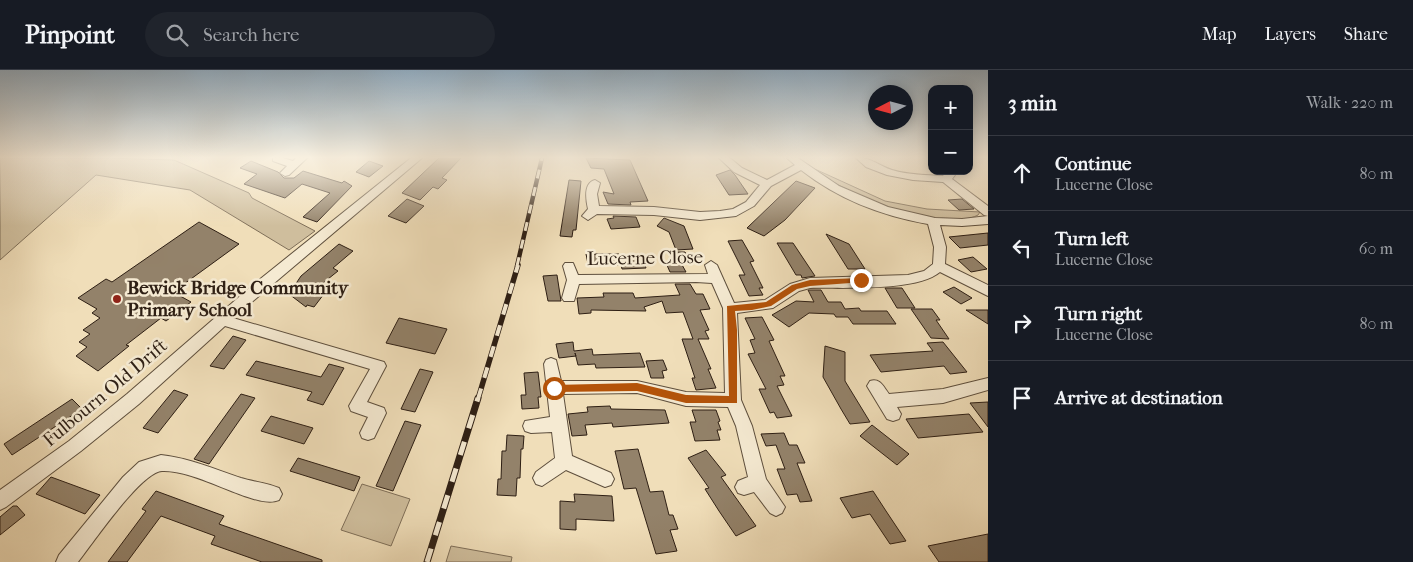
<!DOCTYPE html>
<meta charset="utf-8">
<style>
body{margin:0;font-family:"IM FELL French Canon",serif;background:#20242c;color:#f1f3f6}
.controls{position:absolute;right:15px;top:15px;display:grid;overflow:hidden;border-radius:10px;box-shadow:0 2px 12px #0003}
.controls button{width:45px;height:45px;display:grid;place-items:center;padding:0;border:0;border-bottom:1px solid #363941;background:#171b24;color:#f1f3f6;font:25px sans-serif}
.compass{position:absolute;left:868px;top:15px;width:45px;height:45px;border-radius:50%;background:#171b24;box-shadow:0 2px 12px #0003;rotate:264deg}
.stop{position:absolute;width:15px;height:15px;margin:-11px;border:4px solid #b45309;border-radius:50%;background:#fff}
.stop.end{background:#b45309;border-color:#fff;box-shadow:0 1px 5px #0008}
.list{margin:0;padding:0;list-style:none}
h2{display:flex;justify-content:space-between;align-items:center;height:65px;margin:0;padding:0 20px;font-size:21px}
h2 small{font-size:16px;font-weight:400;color:#9ea1a6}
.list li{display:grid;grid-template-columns:32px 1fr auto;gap:15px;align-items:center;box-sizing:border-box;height:75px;padding:0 20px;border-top:1px solid #363941}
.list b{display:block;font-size:19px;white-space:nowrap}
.list p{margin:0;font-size:16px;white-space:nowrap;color:#9ea1a6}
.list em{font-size:16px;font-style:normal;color:#9ea1a6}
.icon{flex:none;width:28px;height:28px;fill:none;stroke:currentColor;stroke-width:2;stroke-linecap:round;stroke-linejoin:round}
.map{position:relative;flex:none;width:988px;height:492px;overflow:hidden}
header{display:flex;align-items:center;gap:30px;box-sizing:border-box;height:70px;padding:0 25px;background:#171b24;border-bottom:1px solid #363941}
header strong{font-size:24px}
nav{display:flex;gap:28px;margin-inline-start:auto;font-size:18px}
.search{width:350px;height:45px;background:#20242c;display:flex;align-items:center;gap:12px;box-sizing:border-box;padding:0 18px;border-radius:28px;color:#9ea1a6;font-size:19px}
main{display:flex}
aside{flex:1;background:#171b24}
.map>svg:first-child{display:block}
.green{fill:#cfbe9d;stroke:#7e6e58}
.building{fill:#93826a;stroke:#2e1f14}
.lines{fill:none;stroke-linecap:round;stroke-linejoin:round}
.street-casing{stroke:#5e4f3d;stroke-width:2}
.street{fill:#f5ead2;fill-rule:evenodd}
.rail-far2-casing{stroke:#2e1f14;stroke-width:4.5}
.rail-far1-casing{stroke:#2e1f14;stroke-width:5.5}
.rail-casing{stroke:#2e1f14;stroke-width:7}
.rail-far2{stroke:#f5ead2;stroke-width:3;stroke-dasharray:9;stroke-linecap:butt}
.rail-far1{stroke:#f5ead2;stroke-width:4;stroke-dasharray:11;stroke-linecap:butt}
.rail{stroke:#f5ead2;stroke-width:5;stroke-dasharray:14;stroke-linecap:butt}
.route{fill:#b45309}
.poi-dot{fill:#8f2418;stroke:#f5ead2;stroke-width:2}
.labels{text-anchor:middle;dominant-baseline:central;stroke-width:5;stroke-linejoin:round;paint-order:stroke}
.street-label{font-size:19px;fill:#2e1f14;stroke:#f5ead2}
.poi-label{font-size:19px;font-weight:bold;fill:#2e1f14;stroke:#f5ead2;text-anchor:start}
</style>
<header>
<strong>Pinpoint</strong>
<div class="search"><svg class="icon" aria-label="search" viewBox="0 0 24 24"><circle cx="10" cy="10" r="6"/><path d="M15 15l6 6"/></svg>Search here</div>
<nav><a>Map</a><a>Layers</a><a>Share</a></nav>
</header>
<main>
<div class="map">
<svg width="988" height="492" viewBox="0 0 988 492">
<rect width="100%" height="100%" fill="#f0deb9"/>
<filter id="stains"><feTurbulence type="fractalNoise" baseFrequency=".004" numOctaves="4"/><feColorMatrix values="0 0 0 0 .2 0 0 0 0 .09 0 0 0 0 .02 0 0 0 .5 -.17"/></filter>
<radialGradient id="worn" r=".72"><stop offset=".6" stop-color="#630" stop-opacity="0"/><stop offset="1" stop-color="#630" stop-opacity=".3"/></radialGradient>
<!-- green -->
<g class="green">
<polygon points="0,88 107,88 174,90 249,123 252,128 315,161 289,180 190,120 96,105 0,190"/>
<path d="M812 99 817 100 885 131 927 139 980 142 978 145C969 150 955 150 944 149 896 145 852 125 812 99Z"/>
<polygon points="362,414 410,429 391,476 341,460"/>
<polygon points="451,476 512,487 511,492 446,492"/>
</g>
<!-- building -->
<g class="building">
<polygon points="439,88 461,88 442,108 447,110 438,119 433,117 420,130 402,123"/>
<polygon points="586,88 630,90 648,131 630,132 631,135 608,134 603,122 614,124 604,99 591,98"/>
<polygon points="251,91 278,102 284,108 294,108 303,101 342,113 344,111 352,116 317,152 303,147 330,123 302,114 285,128 244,114 257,104 240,98"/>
<polygon points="369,91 383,96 369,107 356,102"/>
<polygon points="730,100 735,105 748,124 729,125 716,105"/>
<polygon points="569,110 581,111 576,160 573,160 572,167 560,166"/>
<polygon points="796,111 815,118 785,150 764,166 747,158"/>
<polygon points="407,129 424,136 406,153 388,146"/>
<polygon points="962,129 974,139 959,140 948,130"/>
<polygon points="613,146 636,147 640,157 611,159 607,149 614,148"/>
<polygon points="664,148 684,156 693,179 676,180 669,162 657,156"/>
<polygon points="199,152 239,174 173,222 191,232 166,251 161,248 126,275 129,276 98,301 76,286 87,277 79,272 90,264 83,260 100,248 92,243 97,239 78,228 106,209 112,212"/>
<polygon points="988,163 988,175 960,178 949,167"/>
<polygon points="826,164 849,174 865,199 848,199"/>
<polygon points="742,170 754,191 750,192 763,218 759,218 763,225 749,226 739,205 745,205 728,171"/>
<polygon points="777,173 793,173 815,206 802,208 801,205 796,205"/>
<polygon points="339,174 353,181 333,198 338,201 318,217 327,220 314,237 307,235 306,237 289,224 301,206"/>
<polygon points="671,182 685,182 690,192 681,193 686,202 670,202 666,193 675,193"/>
<polygon points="586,184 619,184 621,193 619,186 642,185 646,198 622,199 621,195 588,194"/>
<polygon points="973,187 987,199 971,202 958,190"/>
<polygon points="557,205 561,231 548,231 543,206"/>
<polygon points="675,214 690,214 696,224 703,224 710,239 700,240 709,260 705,261 709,269 698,269 711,299 708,299 716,318 696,320 692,308 695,308 682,269 693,269 683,242 666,243 662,231 644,237 646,241 591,240 591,243 579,244 577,228 604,227 603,223 633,223 635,228 680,225"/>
<polygon points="954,217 972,228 961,234 943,222"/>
<polygon points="885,218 902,218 915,238 897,238"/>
<polygon points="808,220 821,220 828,232 841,232 845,239 859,238 861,241 887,241 896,254 853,254 848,247 836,247 834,244 809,243 789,257 772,245 796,231 814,232"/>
<polygon points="911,239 932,239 940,250 936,250 949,269 931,268"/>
<polygon points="966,240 988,240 988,254"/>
<polygon points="762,247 774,270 769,271 785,306 780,306 784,315 777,316 792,346 777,348 774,342 770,343 759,319 766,319 748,284 755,283 750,270 755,269 745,248"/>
<polygon points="399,248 447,259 435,284 386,273"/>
<polygon points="233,266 246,270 224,299 210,296"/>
<polygon points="573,272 574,281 592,279 593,285 640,283 645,297 596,298 595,294 578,295 575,283 576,286 559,288 556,274"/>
<polygon points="943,272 967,302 950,304 944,296 881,302 870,285 933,281 927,273"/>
<polygon points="825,276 845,282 845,311 870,352 850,354 841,339 823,307"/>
<polygon points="663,290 667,300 662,301 664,308 651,308 646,291"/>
<polygon points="256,291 321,307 329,294 344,298 323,335 307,330 312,322 246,305"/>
<polygon points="420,299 433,302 415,342 401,339"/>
<polygon points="538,302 541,327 538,327 539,338 522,339 521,325 526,325 524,303"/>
<polygon points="174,320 188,325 158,363 143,358"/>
<polygon points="241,324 255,328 209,394 194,389"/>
<polygon points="72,329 82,339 12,385 4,374"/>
<polygon points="988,332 988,357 970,333"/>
<polygon points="610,336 611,339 665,340 669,353 613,357 612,353 585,355 587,365 572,366 568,344 588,342 587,337"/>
<polygon points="692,340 716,340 720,351 718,352 721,360 717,360 720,370 695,371 690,352 696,352"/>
<polygon points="969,344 983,362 918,368 906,349"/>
<polygon points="271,346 313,358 304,374 261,361"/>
<polygon points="405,351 421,355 393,421 376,416"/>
<polygon points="872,355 909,384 897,395 860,366"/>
<polygon points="784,363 789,375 797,375 805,393 797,393 812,431 800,432 797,424 787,425 777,399 785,399 776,375 766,376 761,364"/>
<polygon points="507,365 524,366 523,379 521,379 520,408 517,408 516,426 497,425 498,409 501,409 502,381 506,381"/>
<polygon points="638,379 650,422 663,421 669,445 673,445 678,459 670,460 677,481 656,484 636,418 624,419 615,381"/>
<polygon points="706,380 726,405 721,407 756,456 736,466 719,441 705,419 709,418 688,388"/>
<polygon points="298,388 337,400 360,407 354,421 290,401"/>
<polygon points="51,407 100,425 85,444 36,424"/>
<polygon points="156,421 224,446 219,454 322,490 322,492 262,492 211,474 215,466 161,446 127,492 108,492 146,441 142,439"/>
<polygon points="873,421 886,441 906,471 890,474 870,444 852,448 840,428"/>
<polygon points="574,424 612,426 614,451 576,449 576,460 560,459 560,431 575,432"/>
<polygon points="13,436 17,436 25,445 0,465 0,447"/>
<polygon points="988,464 988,492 939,492 928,476"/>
</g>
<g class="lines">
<!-- street casing -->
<g class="street-casing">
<g id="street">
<polygon points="273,88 283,88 293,91 296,88 307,88 289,105 285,106 280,103 287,96 273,91"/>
<polygon points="411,88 422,88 233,248 384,292 386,296 367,332 384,338 386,343 374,368 368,370 362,368 360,363 368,347 351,341 349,336 370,299 225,256 139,334 81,381 6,437 0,440 0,420 69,371 127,324 254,214"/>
<path d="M719 88H730L742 98 767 110 795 95 787 88H798L839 116 888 137 935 148 962 149 988 146V154L962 156 940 155 946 177 945 194 988 215V226L940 202C916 222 842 217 810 218L799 221 773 238 737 243 741 330 752 356 766 409 785 437 782 443 776 446 770 443 754 422 744 425 738 423 735 417 738 411 748 407 736 356 728 337 686 336 637 323 563 324 572 386 611 403 614 409 611 415 605 417 566 400 542 416 536 414 533 408 536 402 555 388 552 362 531 363 525 361 523 356 525 351 550 347 544 294 546 290 551 288 556 290 561 311H637L686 322 725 323 723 238 712 213 696 212 579 214 574 231H564L562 228 567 210 563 196 565 193H573L578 205 708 204 705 195 711 191 717 195 734 233 765 230 790 214 810 208 908 205 924 201 933 194 934 177 928 154C882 146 838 129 801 100L771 116 754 136 736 146 700 150 654 145 597 144 588 150 582 146 588 139C586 130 583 113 595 110L600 113 597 124 599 136 654 137 700 142 720 141 733 139 746 132 760 115 734 102Z"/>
<path d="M856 88C869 86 879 96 892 100 909 105 926 105 943 106L947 101H958L952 109 988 136V146L984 145 943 112 913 110 887 105 866 97Z"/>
<path d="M988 308V320L943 333 897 337 901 344 899 349 893 351 887 349 867 316 870 311C880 308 883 316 889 324L943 319Z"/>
<path d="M161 385C189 388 214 399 241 408 254 412 267 413 279 418L282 424 279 430C268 435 250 428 239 424 217 416 185 400 162 401 141 402 93 473 78 492H56L59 485 123 407 139 392Z"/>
</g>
</g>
<!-- street -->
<use href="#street" class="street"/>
<!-- rail-far2 casing -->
<g class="rail-far2-casing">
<polyline id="rail-far2" points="517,196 542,88"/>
</g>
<!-- rail-far1 casing -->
<g class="rail-far1-casing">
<polyline id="rail-far1" points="478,329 518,195"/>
</g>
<!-- rail casing -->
<g class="rail-casing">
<polyline id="rail" points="427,492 478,328"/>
</g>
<!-- rail-far2 -->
<use href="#rail-far2" class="rail-far2"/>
<!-- rail-far1 -->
<use href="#rail-far1" class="rail-far1"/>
<!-- rail -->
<use href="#rail" class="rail"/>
</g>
<!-- sky -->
<linearGradient id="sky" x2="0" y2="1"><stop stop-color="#91abbf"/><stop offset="0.56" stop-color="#f8f0e0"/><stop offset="1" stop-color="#f8f0e0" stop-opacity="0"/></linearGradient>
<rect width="988" height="156" fill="url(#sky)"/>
<!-- route -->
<polygon class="route" points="861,208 865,210 864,212 810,216 797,219 771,236 752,240 735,241 737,260 737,333 686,333 637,321 554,322 550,318 554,315 637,313 686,325 729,326 727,236 766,232 792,215 810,210"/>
<!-- markers -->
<circle class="poi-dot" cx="117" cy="229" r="5"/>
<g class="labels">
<!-- street labels -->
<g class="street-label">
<text transform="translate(645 188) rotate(-1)">Lucerne Close</text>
<text transform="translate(105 323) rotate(-40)">Fulbourn Old Drift</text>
</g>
<!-- poi labels -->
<g class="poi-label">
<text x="127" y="218">Bewick Bridge Community<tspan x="127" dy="22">Primary School</tspan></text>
</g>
</g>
<rect width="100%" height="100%" filter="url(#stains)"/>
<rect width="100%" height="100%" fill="url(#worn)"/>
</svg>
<div class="controls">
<button>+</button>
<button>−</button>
</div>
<svg class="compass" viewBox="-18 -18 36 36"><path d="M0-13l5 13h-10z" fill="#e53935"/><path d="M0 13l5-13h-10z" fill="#9ea1a6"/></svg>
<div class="stop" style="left:554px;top:318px"></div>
<div class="stop end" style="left:861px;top:210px"></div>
</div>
<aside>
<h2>3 min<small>Walk · 220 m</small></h2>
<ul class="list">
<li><svg class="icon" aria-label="ahead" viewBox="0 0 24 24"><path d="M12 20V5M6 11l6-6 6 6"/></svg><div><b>Continue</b><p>Lucerne Close</p></div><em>80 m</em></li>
<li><svg class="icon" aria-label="left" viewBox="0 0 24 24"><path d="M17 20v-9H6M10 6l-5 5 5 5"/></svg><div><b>Turn left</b><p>Lucerne Close</p></div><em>60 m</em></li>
<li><svg class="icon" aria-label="right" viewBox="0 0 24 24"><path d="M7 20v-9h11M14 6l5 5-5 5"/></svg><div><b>Turn right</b><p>Lucerne Close</p></div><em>80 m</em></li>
<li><svg class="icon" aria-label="arrive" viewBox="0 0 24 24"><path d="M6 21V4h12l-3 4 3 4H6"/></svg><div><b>Arrive at destination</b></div></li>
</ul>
</aside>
</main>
